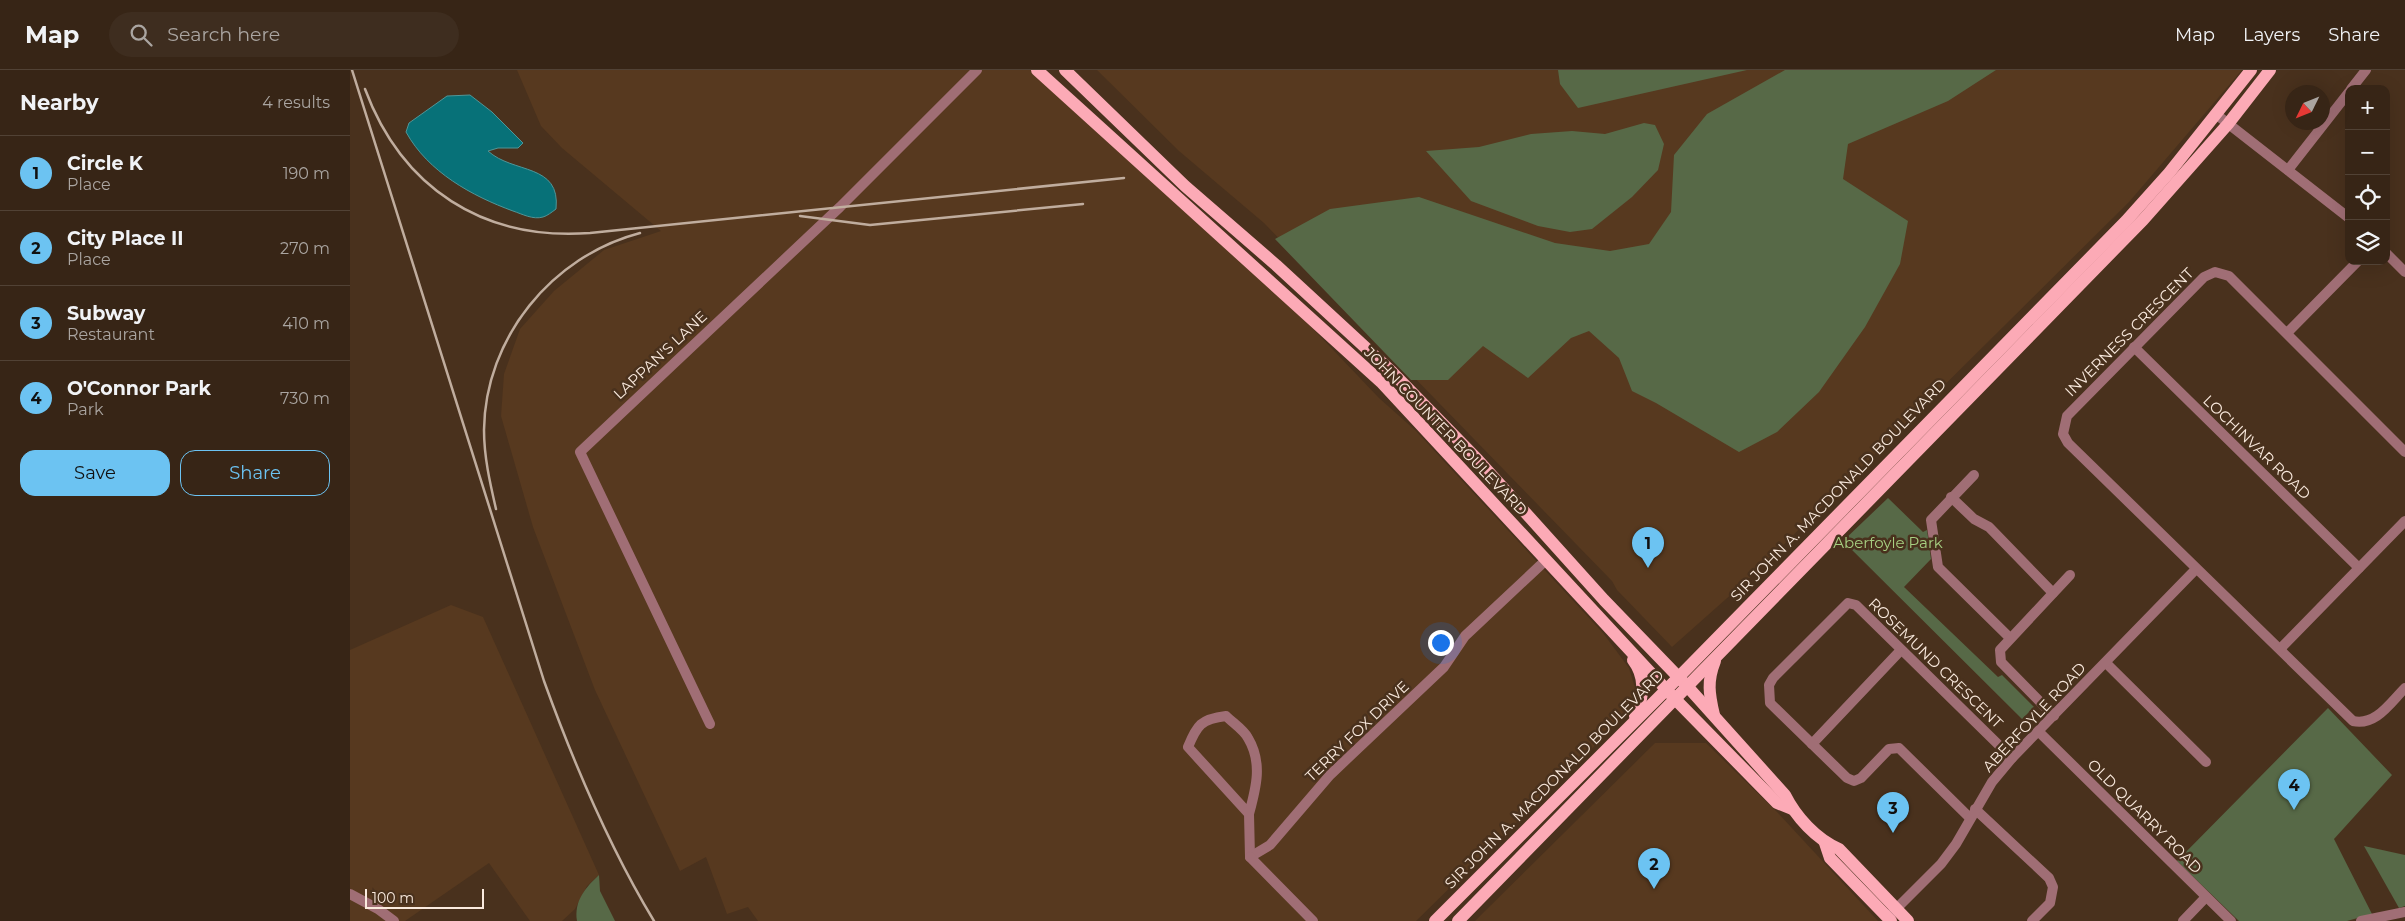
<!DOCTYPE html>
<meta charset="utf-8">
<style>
body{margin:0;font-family:Montserrat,sans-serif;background:#3e2d1f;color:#f1f3f6}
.controls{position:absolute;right:15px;top:15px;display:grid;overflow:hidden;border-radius:10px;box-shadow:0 5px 20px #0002}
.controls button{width:45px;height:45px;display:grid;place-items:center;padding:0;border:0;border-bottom:1px solid #514235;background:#372516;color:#f1f3f6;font:25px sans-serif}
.compass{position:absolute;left:1935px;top:15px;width:45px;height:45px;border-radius:50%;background:#372516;box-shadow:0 5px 20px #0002;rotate:227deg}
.scale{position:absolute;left:15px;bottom:12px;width:119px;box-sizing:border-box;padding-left:5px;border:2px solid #faeade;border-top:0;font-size:14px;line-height:18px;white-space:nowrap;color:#faeade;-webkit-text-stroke:4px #49311d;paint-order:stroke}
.you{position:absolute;left:1090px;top:572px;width:18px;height:18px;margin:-12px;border:4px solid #fff;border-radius:50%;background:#1a73e8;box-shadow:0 0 0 8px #1a73e833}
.badge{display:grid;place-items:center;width:32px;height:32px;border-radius:50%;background:#6cc3f2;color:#111;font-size:16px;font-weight:700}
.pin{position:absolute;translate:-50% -41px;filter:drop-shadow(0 1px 2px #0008)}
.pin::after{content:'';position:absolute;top:26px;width:18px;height:15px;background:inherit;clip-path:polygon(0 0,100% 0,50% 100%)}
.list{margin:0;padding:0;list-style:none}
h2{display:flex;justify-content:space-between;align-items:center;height:65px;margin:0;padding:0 20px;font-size:21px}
h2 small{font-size:16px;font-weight:400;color:#aaa5a1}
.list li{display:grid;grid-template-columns:32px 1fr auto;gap:15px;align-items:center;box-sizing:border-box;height:75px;padding:0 20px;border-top:1px solid #514235}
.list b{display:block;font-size:19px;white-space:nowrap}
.list p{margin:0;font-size:16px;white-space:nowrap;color:#aaa5a1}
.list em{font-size:16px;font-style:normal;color:#aaa5a1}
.actions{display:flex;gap:10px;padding:15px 20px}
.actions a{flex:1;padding:11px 0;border:1px solid #6cc3f2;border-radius:15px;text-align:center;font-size:18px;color:#6cc3f2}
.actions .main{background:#6cc3f2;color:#111}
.icon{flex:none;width:28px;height:28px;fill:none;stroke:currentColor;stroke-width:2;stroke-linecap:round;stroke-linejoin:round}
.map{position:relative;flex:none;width:2055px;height:851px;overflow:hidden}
header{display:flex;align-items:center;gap:30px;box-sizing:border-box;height:70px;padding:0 25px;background:#372516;border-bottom:1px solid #514235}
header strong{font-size:24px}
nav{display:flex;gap:28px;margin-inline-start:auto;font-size:18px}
.search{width:350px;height:45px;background:#3e2d1f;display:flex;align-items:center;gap:12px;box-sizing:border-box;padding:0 18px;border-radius:28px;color:#aaa5a1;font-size:19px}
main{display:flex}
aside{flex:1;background:#372516}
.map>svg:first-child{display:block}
.built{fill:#57391f}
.green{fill:#576947}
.water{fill:#077178;stroke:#509597}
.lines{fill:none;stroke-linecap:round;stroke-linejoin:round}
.minor{stroke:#a06e75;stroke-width:10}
.major{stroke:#fcaab6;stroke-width:12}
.rail{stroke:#c0ad9e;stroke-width:2.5}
.labels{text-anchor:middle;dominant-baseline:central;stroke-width:5;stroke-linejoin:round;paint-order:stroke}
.street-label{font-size:15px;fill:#faeade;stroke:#49311d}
.park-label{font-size:15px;fill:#a7d082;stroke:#49311d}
</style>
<header>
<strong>Map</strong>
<div class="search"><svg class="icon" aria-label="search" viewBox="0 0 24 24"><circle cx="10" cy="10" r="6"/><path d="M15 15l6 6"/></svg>Search here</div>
<nav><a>Map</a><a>Layers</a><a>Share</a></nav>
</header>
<main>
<aside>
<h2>Nearby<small>4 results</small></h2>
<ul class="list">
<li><span class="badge">1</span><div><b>Circle K</b><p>Place</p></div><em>190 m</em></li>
<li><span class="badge">2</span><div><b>City Place II</b><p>Place</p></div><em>270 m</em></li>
<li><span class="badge">3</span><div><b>Subway</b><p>Restaurant</p></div><em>410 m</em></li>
<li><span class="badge">4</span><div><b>O'Connor Park</b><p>Park</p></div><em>730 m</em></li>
</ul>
<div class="actions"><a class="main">Save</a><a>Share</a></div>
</aside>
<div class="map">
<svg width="2055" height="851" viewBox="0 0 2055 851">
<rect width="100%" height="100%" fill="#49311d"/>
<!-- built -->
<g class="built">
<polygon points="167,0 681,0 860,151 1029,328 1066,361 1253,563 1279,598 1286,621 1280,638 1260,661 1066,851 408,851 398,837 377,844 356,787 330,801 245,620 183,457 151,346 154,304 170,259 204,221 254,180 311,161 212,78 191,56"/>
<polygon points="747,0 1892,0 1779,132 1403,505 1322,577 1267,520 1262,511 914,153 829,81"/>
<polygon points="101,535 133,547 249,805 237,816 225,839 212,851 180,851 139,793 55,851 0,851 0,580"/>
<polygon points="1305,673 1356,673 1427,742 1528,851 1125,851"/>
</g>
<!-- green -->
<g class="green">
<polygon points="1208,0 1397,0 1228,38 1210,14"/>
<polygon points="1435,0 1646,0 1598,31 1498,74 1493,109 1558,151 1550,194 1515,257 1469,322 1427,362 1389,382 1306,333 1282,321 1269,288 1239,261 1221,268 1178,308 1133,276 1098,310 1061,310 925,169 980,139 1069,127 1205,173 1260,181 1299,174 1321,142 1324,85 1357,44"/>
<polygon points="1294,53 1305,55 1314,74 1308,100 1282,127 1242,159 1220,162 1188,156 1121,131 1076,81 1129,77 1181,64 1222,61 1255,64"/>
<polygon points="1538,428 1573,462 1577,460 1581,489 1554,517 1648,607 1652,605 1684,637 1672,649 1493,471"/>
<polygon points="1978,638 2042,705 1984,769 2022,844 1997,851 1889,851 1827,791"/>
<polygon points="2014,776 2055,785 2055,836 2049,838"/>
<path d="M249 805 250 821 265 851H227C224 831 235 818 249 805Z"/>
</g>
<!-- water -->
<path class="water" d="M120 25 142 42 173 73 168 78H148L138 81C163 104 211 93 206 139 202 142 197 146 193 147 183 150 172 144 163 141 122 126 78 102 56 62L59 53 97 26Z"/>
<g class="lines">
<!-- minor -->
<g class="minor">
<polyline points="2001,19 2016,0"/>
<polyline points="1867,45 1999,148"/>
<polyline points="1938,100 1999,22"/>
<polyline points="2036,183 2055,202"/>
<polyline points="1937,263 2008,191"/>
<polyline points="1784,277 2009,498"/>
<path d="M2055 382 1879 206 1865 202 1854 207 1717 346 1713 364 1718 373 2003 651C2026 656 2040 633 2055 618"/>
<polyline points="1624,405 1581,450 1588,497 1660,568"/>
<polyline points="1601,427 1624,449 1639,457 1703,523"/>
<polyline points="1930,579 2055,451"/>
<polyline points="1756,593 1856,692"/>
<polyline points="1704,646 1651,592 1650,580 1720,505"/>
<polyline points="360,654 230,382 490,137 627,0"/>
<polyline points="1689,662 1881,851"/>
<polyline points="1462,674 1551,580"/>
<polyline points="1625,739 1699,808 1703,817 1700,833 1682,851"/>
<path d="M899 744C906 718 913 693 898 668 894 660 883 653 876 646 851 649 847 655 838 677L899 744 900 787"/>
<polyline points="1620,748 1549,678 1539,679 1511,708 1504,711 1497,708 1420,633 1419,615 1423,608 1498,533 1506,535 1662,688"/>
<polyline points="900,787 920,775 980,705 1094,597 1115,566 1196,490"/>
<polyline points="900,787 963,851"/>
<polyline points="0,824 28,839 44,851"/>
<polyline points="1542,843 1591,794 1606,774 1642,712 1662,688 1846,499"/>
<polyline points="1833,851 1856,827"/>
<polyline points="2011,851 2055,842"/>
</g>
<!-- major -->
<g class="major">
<polyline points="687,0 1031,312 1325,629 1427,733 1442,739"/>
<path d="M715 0 835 116 926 195 1042 302 1128 390 1254 530 1337 616 1435 725C1446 747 1466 769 1489 779L1558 851"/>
<path d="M1283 590C1296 607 1294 627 1285 646"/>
<path d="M1364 645C1359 624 1357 611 1365 591"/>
<polyline points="1475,773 1480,788 1541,851"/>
<polyline points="1085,851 1316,620 1776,151 1819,103 1901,0"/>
<polyline points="1108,851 1793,150 1878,54 1920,0"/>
</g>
<!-- rail -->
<g class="rail">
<path d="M2 0 194 611C224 694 258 775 304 851"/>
<path d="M15 19C52 118 133 171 240 163L774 108"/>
<polyline points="450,146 520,155 733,134"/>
<path d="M146 439C140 413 134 387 134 360 135 268 202 186 290 163"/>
</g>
</g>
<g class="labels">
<!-- street labels -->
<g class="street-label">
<text transform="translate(1779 262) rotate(-45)">INVERNESS CRESCENT</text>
<text transform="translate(310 285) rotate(-43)">LAPPAN'S LANE</text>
<text transform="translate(1096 361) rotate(46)">JOHN COUNTER BOULEVARD</text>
<text transform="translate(1907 377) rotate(44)">LOCHINVAR ROAD</text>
<text transform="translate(1488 420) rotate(-46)">SIR JOHN A. MACDONALD BOULEVARD</text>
<text transform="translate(1586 593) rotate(44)">ROSEMUND CRESCENT</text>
<text transform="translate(1684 647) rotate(-47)">ABERFOYLE ROAD</text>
<text transform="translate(1007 661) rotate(-44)">TERRY FOX DRIVE</text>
<text transform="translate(1204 709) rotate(-45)">SIR JOHN A. MACDONALD BOULEVARD</text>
<text transform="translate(1795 746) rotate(45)">OLD QUARRY ROAD</text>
</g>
<!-- park labels -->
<g class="park-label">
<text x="1538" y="472">Aberfoyle Park</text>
</g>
</g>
</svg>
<div class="controls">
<button>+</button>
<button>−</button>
<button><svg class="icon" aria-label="locate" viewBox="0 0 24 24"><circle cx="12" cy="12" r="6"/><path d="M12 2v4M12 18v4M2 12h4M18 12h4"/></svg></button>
<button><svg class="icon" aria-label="layers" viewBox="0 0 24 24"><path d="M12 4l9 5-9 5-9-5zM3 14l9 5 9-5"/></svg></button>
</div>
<svg class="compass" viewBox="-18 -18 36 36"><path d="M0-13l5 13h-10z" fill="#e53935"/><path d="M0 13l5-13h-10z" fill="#aaa5a1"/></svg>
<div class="scale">100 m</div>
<div class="you"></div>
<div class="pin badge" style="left:1298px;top:498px">1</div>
<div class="pin badge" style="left:1304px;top:819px">2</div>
<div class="pin badge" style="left:1543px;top:763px">3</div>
<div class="pin badge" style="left:1944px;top:740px">4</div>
</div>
</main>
